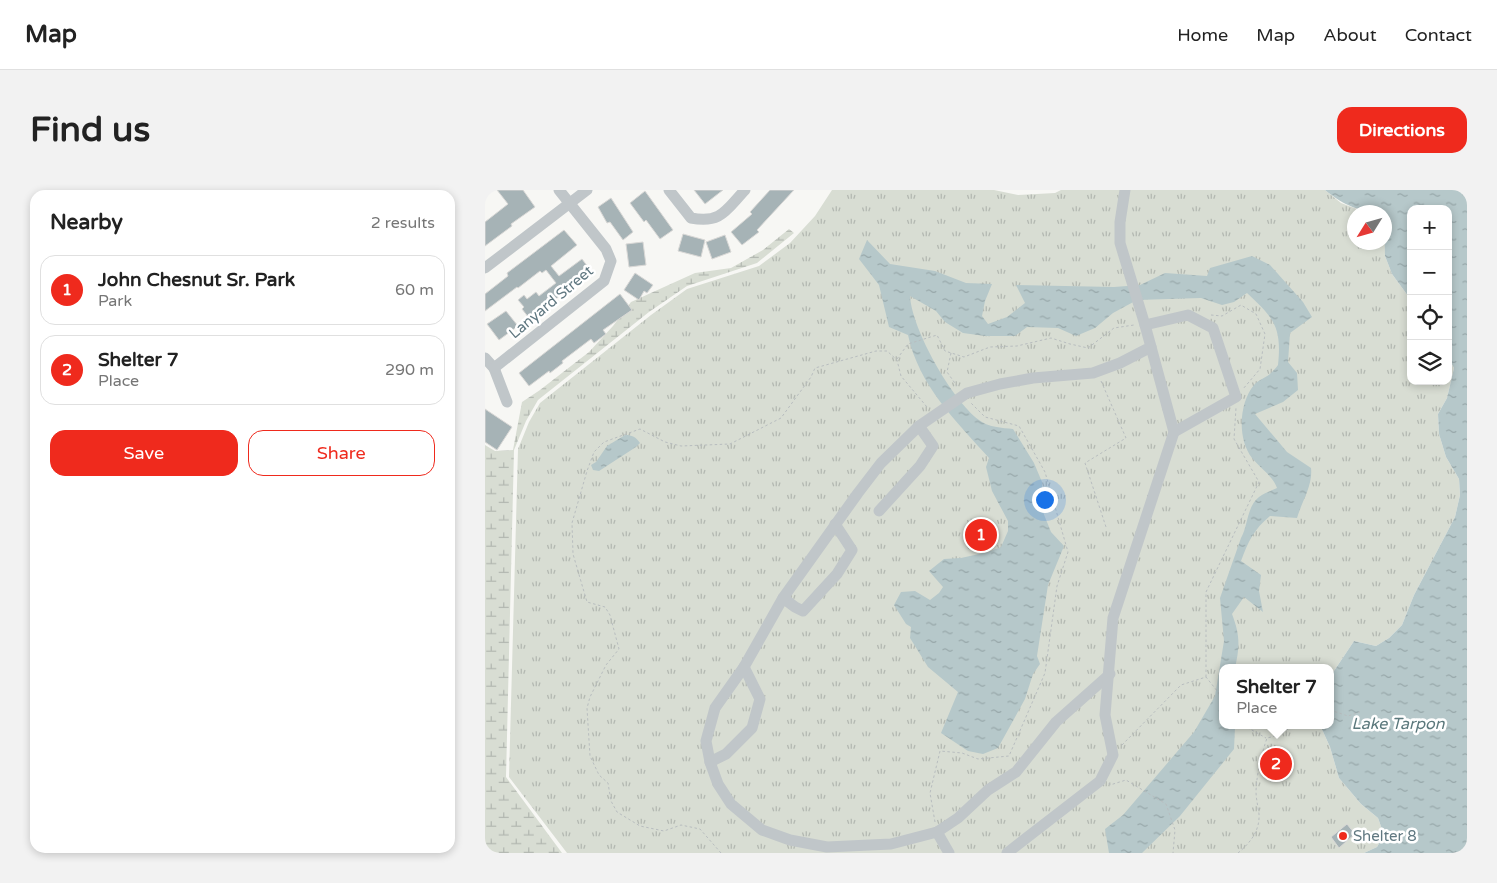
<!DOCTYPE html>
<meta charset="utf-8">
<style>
body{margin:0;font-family:"Varela Round",sans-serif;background:#f2f2f2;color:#222}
.controls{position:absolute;right:15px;top:15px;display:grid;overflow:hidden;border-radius:10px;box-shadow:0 2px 8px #0003}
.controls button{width:45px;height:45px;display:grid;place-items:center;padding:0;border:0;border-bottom:1px solid #e0e0e0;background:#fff;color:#222;font:25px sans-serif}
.compass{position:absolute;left:862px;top:15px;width:45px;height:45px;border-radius:50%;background:#fff;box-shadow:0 2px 8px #0003;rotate:233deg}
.you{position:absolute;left:559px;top:309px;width:18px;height:18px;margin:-12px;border:4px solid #fff;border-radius:50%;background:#1a73e8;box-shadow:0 0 0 8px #1a73e833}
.badge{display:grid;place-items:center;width:32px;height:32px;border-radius:50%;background:#ef2a1d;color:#fff;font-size:16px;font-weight:700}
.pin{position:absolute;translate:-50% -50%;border:2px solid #fff;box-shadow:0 1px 5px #0006}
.popup{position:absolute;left:734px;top:474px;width:115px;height:65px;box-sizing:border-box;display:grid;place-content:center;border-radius:10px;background:#fff;filter:drop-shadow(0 1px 4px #0005);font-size:16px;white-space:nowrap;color:#767676}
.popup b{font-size:19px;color:#222}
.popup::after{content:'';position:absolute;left:50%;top:100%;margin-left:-10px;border:10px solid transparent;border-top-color:#fff}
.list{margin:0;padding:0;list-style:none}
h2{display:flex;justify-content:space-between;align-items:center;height:65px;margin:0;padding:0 20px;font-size:21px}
h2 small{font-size:16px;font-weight:400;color:#767676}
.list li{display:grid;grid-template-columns:32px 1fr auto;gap:15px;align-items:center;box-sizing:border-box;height:70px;margin:0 10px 10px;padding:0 10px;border:1px solid #e0e0e0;border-radius:15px}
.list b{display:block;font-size:19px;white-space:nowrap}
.list p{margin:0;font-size:16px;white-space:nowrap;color:#767676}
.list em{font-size:16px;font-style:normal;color:#767676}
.actions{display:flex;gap:10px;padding:15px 20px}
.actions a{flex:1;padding:11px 0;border:1px solid #ef2a1d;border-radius:15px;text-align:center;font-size:18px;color:#ef2a1d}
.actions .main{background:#ef2a1d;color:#fff}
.icon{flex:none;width:28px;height:28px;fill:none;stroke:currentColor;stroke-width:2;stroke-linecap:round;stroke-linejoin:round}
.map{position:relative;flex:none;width:982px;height:663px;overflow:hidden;border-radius:15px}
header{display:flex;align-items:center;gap:30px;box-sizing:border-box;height:70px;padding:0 25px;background:#fff;border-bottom:1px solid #e0e0e0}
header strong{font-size:24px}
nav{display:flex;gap:28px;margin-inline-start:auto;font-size:18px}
.intro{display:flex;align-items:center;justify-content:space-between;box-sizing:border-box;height:120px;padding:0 30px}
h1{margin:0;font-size:35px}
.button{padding:12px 22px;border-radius:15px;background:#ef2a1d;color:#fff;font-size:18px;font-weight:700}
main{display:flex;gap:30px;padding:0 30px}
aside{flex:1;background:#fff;border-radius:15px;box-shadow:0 2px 8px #0003}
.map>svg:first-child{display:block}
.grass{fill:url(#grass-tufts)}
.wetland{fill:url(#wetland-marsh)}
.water{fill:url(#water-ripples)}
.building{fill:#a6b3b6;stroke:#d9d8d6}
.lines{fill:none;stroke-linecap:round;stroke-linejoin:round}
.path{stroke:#b8bdbf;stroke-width:1;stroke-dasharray:2.5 2.5;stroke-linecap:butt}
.minor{stroke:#c0c6c9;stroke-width:11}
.poi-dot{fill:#ef2a1d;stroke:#fff;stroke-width:2}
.labels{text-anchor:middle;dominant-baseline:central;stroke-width:5;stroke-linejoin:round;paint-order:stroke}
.street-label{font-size:15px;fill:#607881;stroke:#fff}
.poi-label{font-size:15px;fill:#607881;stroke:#fff;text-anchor:start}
.water-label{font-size:16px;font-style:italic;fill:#5b787c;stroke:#fff}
</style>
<header>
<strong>Map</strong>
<nav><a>Home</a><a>Map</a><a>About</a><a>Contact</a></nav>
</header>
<div class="intro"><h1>Find us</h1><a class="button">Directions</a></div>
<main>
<aside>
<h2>Nearby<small>2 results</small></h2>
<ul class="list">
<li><span class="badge">1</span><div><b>John Chesnut Sr. Park</b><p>Park</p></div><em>60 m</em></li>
<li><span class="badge">2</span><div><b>Shelter 7</b><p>Place</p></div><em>290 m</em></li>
</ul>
<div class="actions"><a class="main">Save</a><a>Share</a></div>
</aside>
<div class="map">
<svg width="982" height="663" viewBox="0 0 982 663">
<defs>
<pattern id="grass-tufts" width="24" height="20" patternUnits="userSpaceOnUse" patternTransform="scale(1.25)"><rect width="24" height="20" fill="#d8ddd3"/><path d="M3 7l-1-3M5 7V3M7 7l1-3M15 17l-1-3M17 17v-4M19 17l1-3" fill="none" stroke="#b3b8b1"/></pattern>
<pattern id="wetland-marsh" width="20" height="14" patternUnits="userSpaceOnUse" patternTransform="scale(1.25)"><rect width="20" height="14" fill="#d8ddd3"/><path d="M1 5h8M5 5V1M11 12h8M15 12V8" fill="none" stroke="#b3b8b1"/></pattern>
<pattern id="water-ripples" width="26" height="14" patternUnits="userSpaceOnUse" patternTransform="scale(1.25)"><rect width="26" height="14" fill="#b6c8ca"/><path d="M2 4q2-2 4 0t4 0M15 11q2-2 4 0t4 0" fill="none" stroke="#97a7a9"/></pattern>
</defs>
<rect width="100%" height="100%" fill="#f7f7f4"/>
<!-- grass -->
<polygon class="grass" points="347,0 509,0 533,5 570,3 576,0 840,0 856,13 880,22 869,22 869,52 899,52 900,45 900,66 907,84 926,110 926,191 963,191 963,167 969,178 962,208 953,224 954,244 961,267 974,289 975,305 970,327 929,405 917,435 904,448 891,456 869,451 845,487 845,478 737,478 737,535 835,535 845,557 854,588 876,614 893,628 899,645 892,657 879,663 82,663 24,587 33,259 44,232 55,213 166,125 202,99 274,76 305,53 330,26"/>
<!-- wetland -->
<polygon class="wetland" points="304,39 309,43 272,73 202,96 164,122 53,210 41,231 29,260 21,587 77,663 0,663 0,255 10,261 28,260 37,212 55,200 104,162 128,136 146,112 210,83 246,78 278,60"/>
<!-- water -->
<g class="water">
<path d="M840 0H982V663H879L892 657 899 645 893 628 876 614 854 588 845 557 835 535H845V487L869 451 891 456 904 448 917 435 929 405 970 327 975 305 974 289 961 267 954 244 953 224 962 208 969 178 963 167V19H926V110L907 84 900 66 899 22C874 22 860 16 840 0Z"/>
<path d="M382 50 405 74 450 81 481 93 507 94 500 111 497 126 503 134 522 127 540 113 531 95 629 97 655 95 680 83 722 86 725 78 767 66 785 75 818 112 827 127 805 143 803 172 812 183 813 200 798 212 770 224 802 262 826 278C828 295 817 311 812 328L785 326C769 339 763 352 756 371L776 385 774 401 778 422 759 407 747 424C755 445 755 456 750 478H737V521L734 530 737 532V535H744L750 538 749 559 695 626 657 663H624L620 639 638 625 709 542 730 506 739 451 735 408 756 348C763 336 762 316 774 307 779 303 786 301 792 298 788 286 775 278 767 268 752 249 754 213 769 195 773 190 780 188 785 184 788 181 791 178 793 175 797 137 789 128 762 103L749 112 737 115 716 108 652 110 628 123 610 138 591 146 573 138 542 137 530 146H500L478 143 460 132 451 121 425 106C427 140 467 210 494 230 502 237 518 238 528 239L549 273 557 292 558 322 566 342 579 356 563 395 552 466 555 474 548 484 540 509 513 558 498 564 483 561 456 543 473 502 443 477 425 448 426 437 421 434 409 415 416 402 430 401 445 410 454 403 458 397 444 381 459 369 476 368 503 362 516 357 523 341V331L507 301 501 277 504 268C471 231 434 196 423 145L404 137 394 95 374 69Z"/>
<path d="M140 245C147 245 151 247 155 253L151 257 114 281 108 280 106 275 111 272 122 256Z"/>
</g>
<!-- building -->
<g class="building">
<polygon points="12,0 38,0 50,17 26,34 27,36 0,56 0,32 23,14"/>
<polygon points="209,0 238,0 220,14"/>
<polygon points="285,0 309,0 272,40 274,42 257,55 246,42 267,24 265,22"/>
<polygon points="160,1 188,40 175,49 161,30 159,32 145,13"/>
<polygon points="126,8 148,42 138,50 125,32 122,33 113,17"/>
<polygon points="79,40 92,55 66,76 74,86 97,69 106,81 67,112 66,111 44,128 37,119 39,117 33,110 39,105 42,109 51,102 54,106 71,93 61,80 57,83 55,81 33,98 32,97 0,121 0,104 23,86 22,83"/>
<polygon points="198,44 220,50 216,67 193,61"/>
<polygon points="240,45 246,62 227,69 221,52"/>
<polygon points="158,52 161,75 144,77 141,54"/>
<polygon points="150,83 168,95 162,103 159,101 154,110 139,100"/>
<polygon points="135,104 147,120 118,140 121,144 109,153 106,149 77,171 78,173 65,183 64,181 44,196 34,183"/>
<polygon points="21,121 33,136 14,150 2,134"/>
<polygon points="0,219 27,237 12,260 0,252"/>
<polygon points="786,563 799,566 795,586 782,583"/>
<polygon points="862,634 870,644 854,658 846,647"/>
</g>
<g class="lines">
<!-- path -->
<g class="path">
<polyline points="726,125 737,126 756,115 771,124 780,144 775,179 758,199"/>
<polyline points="466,163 462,182 472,196"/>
<polyline points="412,169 423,154 452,145 460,161 479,167 505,157 532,156 566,148 585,154 603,158 629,138 649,135"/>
<polyline points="616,191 641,248 600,273 621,337"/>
<polyline points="721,487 721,402 774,292 749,249 751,218"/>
<polyline points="845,520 863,526 875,522"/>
<polyline points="758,535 781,548"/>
<polyline points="637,555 696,495 721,487 737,507"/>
<polyline points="624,593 625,595 641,590 681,614 690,640 688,663"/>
<polyline points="450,632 445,603 455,561 477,563 493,569 524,566 560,483 572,396 583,362 560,282 534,236 500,227 486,213"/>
<polyline points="236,663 215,639 196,635 179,641 155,636 132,622 126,611 123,593 114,585 105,566 102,518 105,507 121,475 134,459 125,425 120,417 102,412 88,364 87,333 102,281 109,262 119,252 155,239 180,252 196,256 245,254 296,228 326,187 330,178 391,161 402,161 412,170 416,186 442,217"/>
<path d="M753 663C765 653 775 641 774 624 773 616 771 609 771 601 772 582 776 566 782 548L795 545 808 535"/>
</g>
<!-- minor -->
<g class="minor">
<path d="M184 0 206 28C236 34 241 20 260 0"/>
<polyline points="640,0 635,32 635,53 660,135"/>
<polyline points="0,78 102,0"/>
<polyline points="0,168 9,178 22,212"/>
<polyline points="9,178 119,91 126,71 121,59 74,0"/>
<polyline points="394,321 435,276 448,256 434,236"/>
<polyline points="298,408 310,417 318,421 352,384 367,360 350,334"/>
<polyline points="625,484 571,532 531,582 503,600 473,628 452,642 406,654 342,657 305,650 277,640 246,614 233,594 225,572 221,551 230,518 259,477 298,408 373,303 396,273 434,236 482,203 515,194 548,188 608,183 635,173 666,157 660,135 703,125 728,138 751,207 689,242"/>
<polyline points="225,572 241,564 267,538 275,509 259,477"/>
<polyline points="452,642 464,663"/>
<polyline points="522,663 615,591 628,565 620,525 628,428 689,242 666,157"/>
</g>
</g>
<!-- markers -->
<circle class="poi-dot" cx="858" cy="646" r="5"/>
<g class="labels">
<!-- street labels -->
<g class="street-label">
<text transform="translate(66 112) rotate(-40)">Lanyard Street</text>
</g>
<!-- poi labels -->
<g class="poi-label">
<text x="868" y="646">Shelter 8</text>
</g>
<!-- water labels -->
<g class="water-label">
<text x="913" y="534">Lake Tarpon</text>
</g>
</g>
</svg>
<div class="controls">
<button>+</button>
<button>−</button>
<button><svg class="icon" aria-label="locate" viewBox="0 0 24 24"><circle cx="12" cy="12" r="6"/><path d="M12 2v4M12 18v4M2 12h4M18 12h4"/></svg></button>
<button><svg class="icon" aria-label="layers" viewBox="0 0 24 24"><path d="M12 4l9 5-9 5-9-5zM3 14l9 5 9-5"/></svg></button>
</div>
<svg class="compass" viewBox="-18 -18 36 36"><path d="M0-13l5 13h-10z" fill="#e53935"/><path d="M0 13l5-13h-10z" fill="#767676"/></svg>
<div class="you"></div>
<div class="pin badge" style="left:496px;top:345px">1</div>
<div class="pin badge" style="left:791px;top:574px">2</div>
<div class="popup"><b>Shelter 7</b>Place</div>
</div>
</main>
